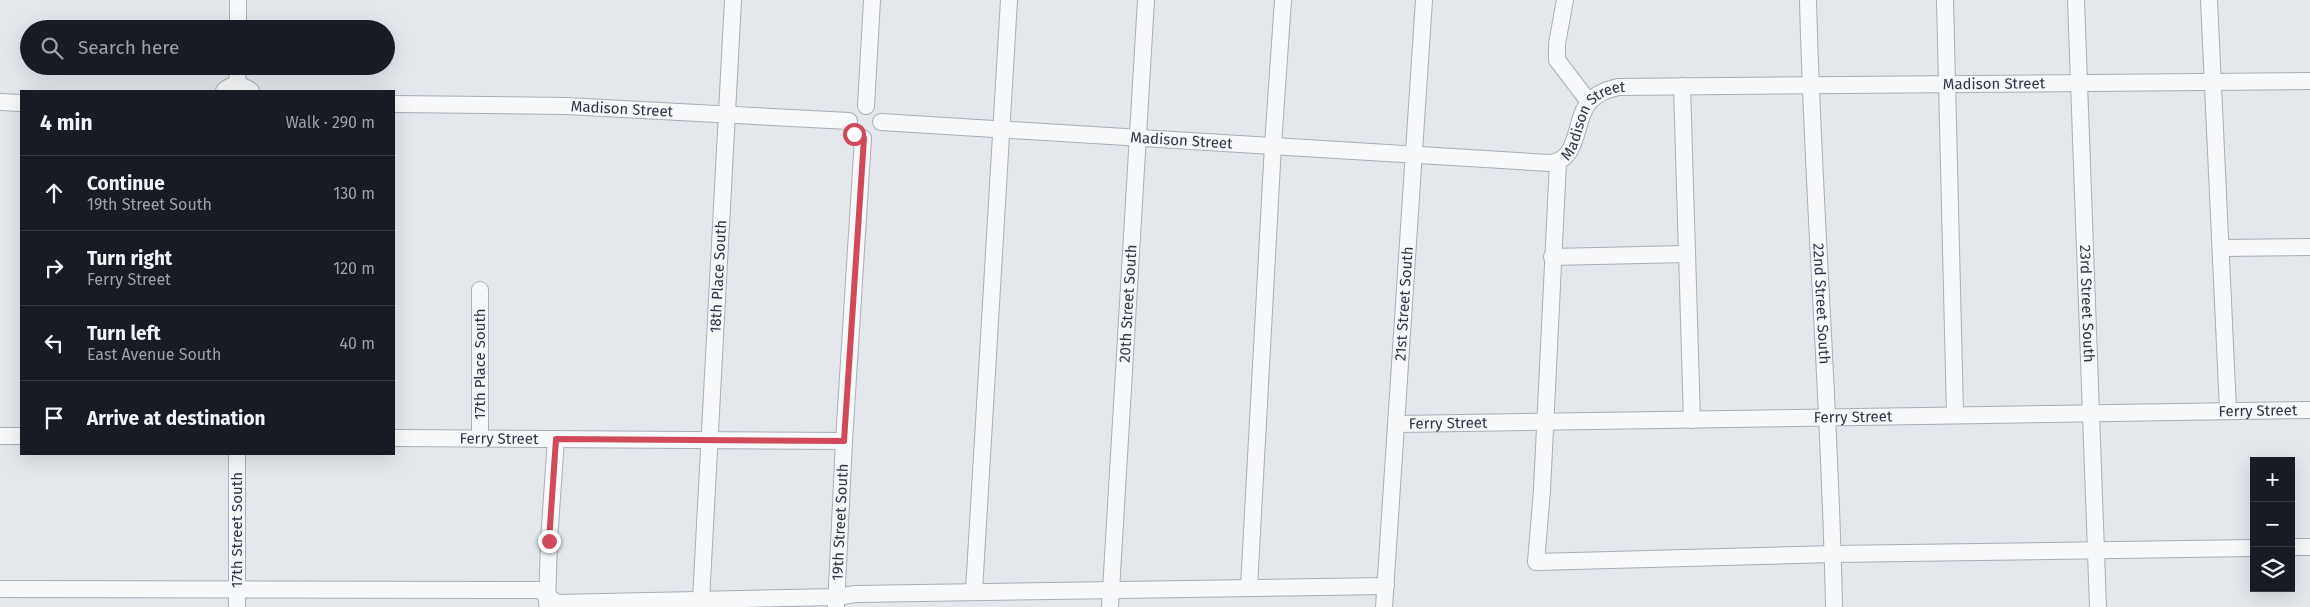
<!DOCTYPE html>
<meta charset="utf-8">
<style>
body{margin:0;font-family:"Fira Sans",sans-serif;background:#20242c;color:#f1f3f6}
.controls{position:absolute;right:15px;bottom:15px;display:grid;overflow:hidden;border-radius:0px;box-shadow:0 5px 20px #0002}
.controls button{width:45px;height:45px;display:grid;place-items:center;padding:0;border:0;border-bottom:1px solid #363941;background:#171b24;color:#f1f3f6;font:25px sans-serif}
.stop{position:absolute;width:15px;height:15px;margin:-11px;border:4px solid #d1495b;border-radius:50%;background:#fff}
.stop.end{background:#d1495b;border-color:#fff;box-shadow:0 1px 5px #0008}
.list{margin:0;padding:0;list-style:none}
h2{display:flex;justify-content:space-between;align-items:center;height:65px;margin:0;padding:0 20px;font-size:21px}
h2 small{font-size:16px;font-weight:400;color:#9ea1a6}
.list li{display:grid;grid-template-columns:32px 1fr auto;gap:15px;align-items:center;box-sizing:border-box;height:75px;padding:0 20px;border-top:1px solid #363941}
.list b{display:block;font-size:19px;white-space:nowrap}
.list p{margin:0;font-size:16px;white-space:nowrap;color:#9ea1a6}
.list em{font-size:16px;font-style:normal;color:#9ea1a6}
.icon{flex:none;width:28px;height:28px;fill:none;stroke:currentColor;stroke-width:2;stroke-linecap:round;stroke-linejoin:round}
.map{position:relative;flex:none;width:2310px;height:607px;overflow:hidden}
.search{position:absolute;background:#171b24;box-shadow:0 5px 20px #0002;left:20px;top:20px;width:375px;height:55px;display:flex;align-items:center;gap:12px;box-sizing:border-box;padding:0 18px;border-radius:28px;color:#9ea1a6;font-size:19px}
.panel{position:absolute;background:#171b24;box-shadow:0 5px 20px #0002;left:20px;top:90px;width:375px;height:365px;border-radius:0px}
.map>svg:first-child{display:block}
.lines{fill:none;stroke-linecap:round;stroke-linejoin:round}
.minor-casing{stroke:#a9aeb7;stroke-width:18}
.minor{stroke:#f7f8fa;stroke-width:16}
.route{stroke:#d1495b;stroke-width:6}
.labels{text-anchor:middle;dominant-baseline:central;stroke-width:4;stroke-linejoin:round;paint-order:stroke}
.street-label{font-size:15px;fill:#2b3445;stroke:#f4f6f9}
</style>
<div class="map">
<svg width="2310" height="607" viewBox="0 0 2310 607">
<rect width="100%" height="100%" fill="#e4e7ec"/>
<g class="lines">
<!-- minor casing -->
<g class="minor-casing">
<g id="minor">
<polyline points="1565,0 1557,44 1557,60 1589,102"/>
<path id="s1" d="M1808 0C1813 202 1830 404 1834 607"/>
<polyline points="1945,0 1955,414"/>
<path id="s2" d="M2076 0 2098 607"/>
<polyline points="2209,0 2228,410"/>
<polyline points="238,29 238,0"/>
<polyline points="237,85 238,66"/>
<polyline points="1682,86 1692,420"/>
<path d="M224 91C232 83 242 84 251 91"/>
<polyline points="0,102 21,103"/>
<path id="s3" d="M394 104 566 106 849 121"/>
<polyline points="866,106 872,0"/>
<path id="s4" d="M881 122 1549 163C1581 161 1573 119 1590 101 1599 92 1607 90 1618 87L2310 81"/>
<polyline points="1558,162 1542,490 1536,562 1833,554 2254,548"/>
<polyline points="2221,248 2310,247"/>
<polyline points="1552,257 1685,254"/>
<path id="s5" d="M1397 424 2310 410"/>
<polyline points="0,436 21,436"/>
<path id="s6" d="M394 438 844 441"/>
<polyline points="480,439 480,290"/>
<polyline points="2291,547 2310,547"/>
<polyline points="1249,587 1273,145 1283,0"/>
<polyline points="0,589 539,590 557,603 837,597 855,594 1386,586"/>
<polyline points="974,591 1009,0"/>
<path id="s7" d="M701 600 733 0"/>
<polyline points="547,604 549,541 556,439"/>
<polyline points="237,607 237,454"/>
<path id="s8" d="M836 607 844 441 863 138"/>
<path id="s9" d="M1110 607 1146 0"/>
<path id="s10" d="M1384 607 1424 0"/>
</g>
</g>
<!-- minor -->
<use href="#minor" class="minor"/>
</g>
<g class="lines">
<!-- route -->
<polyline class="route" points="549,541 556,439 844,441 864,138 854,134"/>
</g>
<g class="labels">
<!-- street labels -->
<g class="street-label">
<text stroke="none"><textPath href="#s4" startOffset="1156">Madison Street</textPath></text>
<text stroke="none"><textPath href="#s3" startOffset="228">Madison Street</textPath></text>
<text stroke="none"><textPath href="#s4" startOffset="736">Madison Street</textPath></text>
<text stroke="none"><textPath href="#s4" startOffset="301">Madison Street</textPath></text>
<text stroke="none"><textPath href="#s7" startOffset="324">18th Place South</textPath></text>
<text stroke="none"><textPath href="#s1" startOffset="304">22nd Street South</textPath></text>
<text stroke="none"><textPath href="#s9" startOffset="304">20th Street South</textPath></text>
<text stroke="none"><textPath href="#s10" startOffset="304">21st Street South</textPath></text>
<text stroke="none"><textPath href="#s2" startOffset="304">23rd Street South</textPath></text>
<text transform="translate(480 364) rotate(-90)">17th Place South</text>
<text stroke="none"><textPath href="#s5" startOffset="861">Ferry Street</textPath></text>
<text stroke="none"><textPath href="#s5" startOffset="456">Ferry Street</textPath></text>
<text stroke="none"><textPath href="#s5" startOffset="51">Ferry Street</textPath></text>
<text stroke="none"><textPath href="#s6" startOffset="105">Ferry Street</textPath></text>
<text stroke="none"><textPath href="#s8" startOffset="85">19th Street South</textPath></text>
<text transform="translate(237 530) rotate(-90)">17th Street South</text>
</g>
</g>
</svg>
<div class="controls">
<button>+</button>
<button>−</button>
<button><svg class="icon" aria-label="layers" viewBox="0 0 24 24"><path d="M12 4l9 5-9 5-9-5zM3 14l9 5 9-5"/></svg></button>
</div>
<div class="stop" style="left:854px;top:134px"></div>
<div class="stop end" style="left:549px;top:541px"></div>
<div class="search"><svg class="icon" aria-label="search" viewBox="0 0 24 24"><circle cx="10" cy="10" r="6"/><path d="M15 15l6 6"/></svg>Search here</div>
<section class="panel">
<h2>4 min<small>Walk · 290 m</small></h2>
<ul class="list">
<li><svg class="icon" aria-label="ahead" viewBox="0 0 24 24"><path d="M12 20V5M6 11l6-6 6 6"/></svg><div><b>Continue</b><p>19th Street South</p></div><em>130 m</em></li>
<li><svg class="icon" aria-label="right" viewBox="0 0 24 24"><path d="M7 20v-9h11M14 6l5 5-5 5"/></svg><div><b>Turn right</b><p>Ferry Street</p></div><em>120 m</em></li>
<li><svg class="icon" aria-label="left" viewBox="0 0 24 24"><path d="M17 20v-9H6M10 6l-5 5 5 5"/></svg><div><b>Turn left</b><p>East Avenue South</p></div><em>40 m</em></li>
<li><svg class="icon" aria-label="arrive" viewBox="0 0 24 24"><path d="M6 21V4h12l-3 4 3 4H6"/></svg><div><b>Arrive at destination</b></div></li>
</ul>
</section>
</div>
